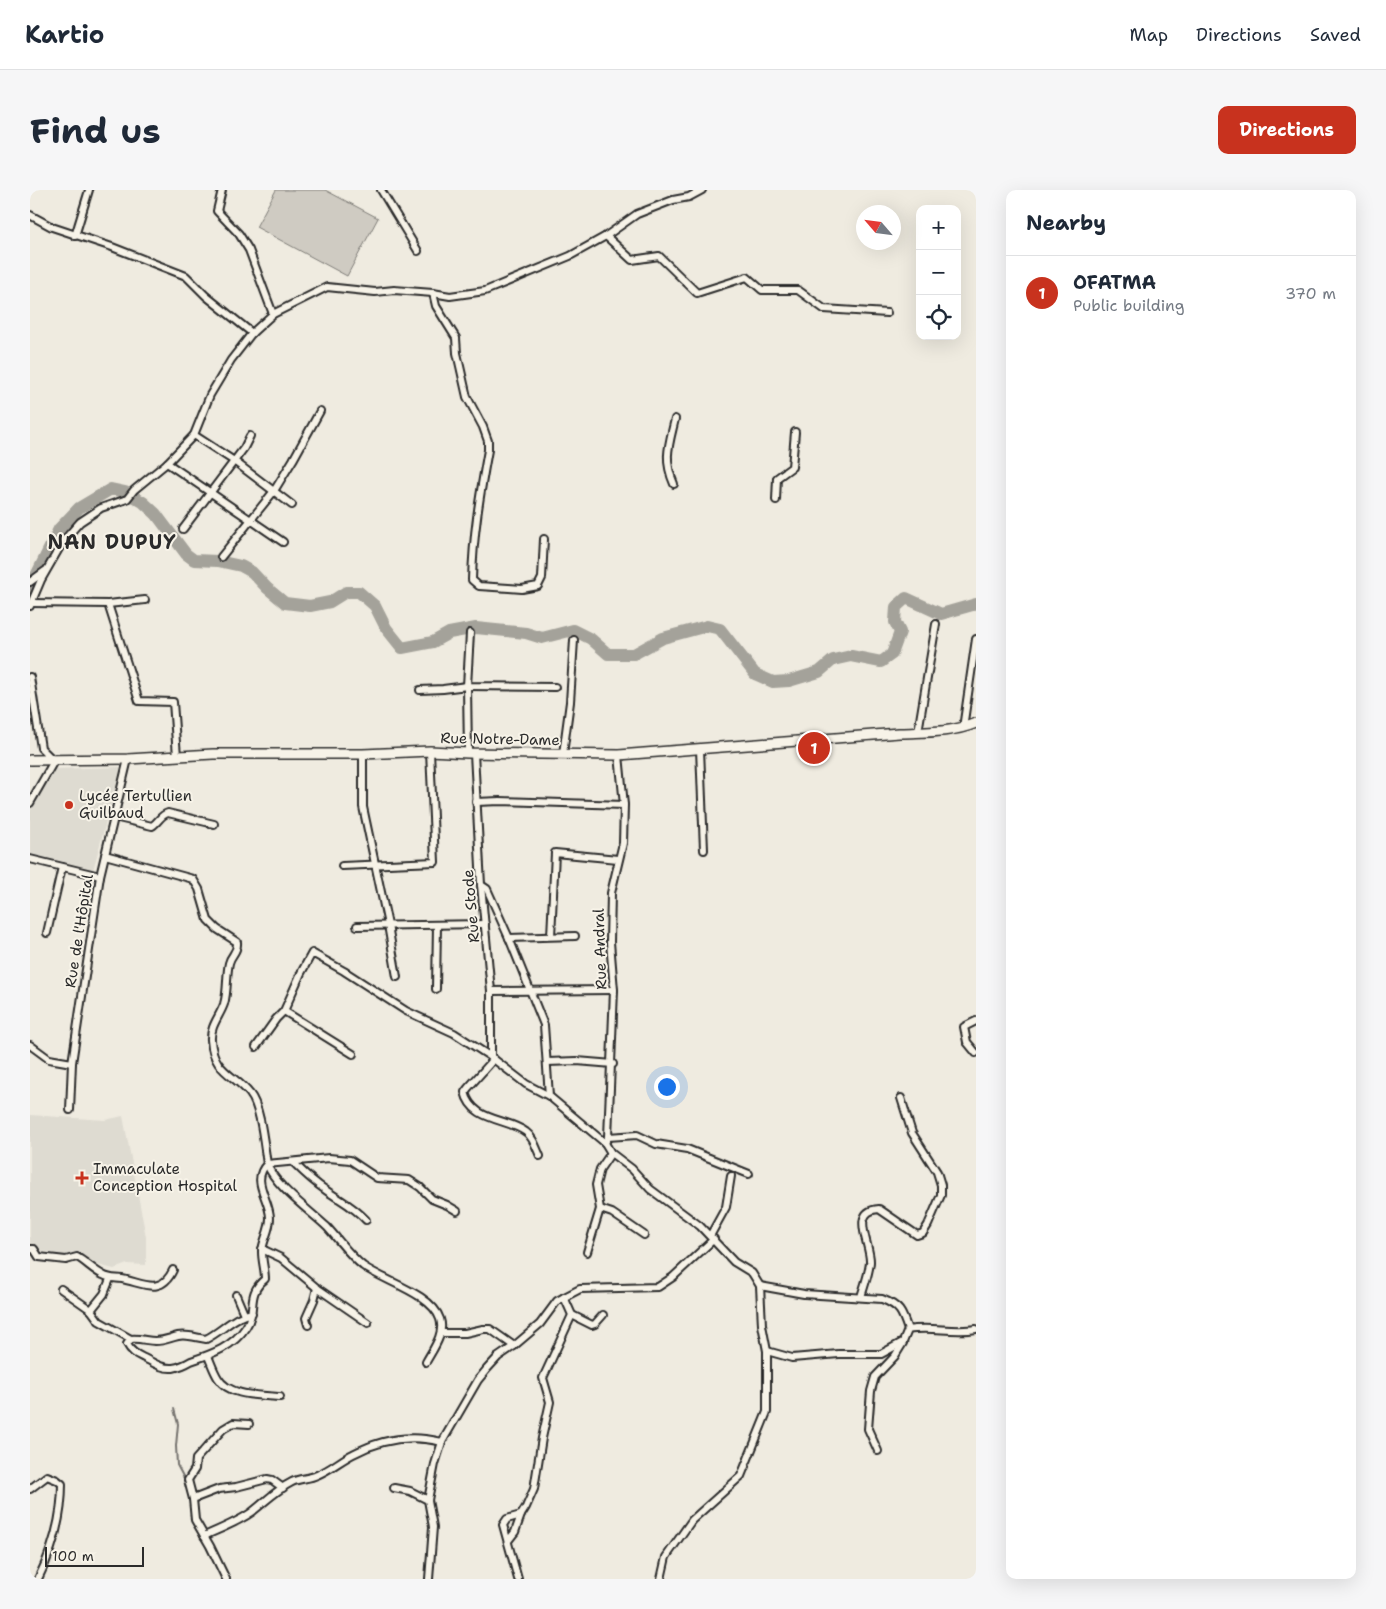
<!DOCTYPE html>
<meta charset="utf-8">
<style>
body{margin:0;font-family:"Shantell Sans",sans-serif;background:#f6f6f7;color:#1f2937}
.controls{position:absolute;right:15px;top:15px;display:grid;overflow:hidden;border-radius:10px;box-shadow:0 5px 20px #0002}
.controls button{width:45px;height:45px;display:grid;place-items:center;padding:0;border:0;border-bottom:1px solid #e0e1e3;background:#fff;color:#1f2937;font:25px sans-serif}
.compass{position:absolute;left:826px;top:15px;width:45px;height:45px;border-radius:50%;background:#fff;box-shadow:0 5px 20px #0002;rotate:298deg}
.scale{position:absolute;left:15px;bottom:12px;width:99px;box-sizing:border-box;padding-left:5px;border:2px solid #2b2b2b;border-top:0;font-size:14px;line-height:18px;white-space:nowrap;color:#2b2b2b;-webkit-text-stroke:4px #f7f3e8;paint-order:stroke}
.you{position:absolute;left:636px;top:896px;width:18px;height:18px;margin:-12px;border:4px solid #fff;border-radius:50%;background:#1a73e8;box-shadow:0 0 0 8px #1a73e833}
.badge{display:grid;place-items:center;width:32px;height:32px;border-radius:50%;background:#c8321e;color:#fff;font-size:16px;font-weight:700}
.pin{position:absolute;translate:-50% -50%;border:2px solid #fff;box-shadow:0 1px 5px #0006}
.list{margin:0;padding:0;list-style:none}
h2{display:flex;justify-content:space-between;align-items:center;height:65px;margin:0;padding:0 20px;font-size:21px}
h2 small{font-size:16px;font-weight:400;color:#747a83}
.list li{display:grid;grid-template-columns:32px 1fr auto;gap:15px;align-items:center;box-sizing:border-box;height:75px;padding:0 20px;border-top:1px solid #e0e1e3}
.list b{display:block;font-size:19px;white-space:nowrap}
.list p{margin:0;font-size:16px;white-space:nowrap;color:#747a83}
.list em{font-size:16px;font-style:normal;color:#747a83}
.icon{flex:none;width:28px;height:28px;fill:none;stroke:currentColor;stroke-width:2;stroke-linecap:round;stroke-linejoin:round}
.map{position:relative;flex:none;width:946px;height:1389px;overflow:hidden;border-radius:10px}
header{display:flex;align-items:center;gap:30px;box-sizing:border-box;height:70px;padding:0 25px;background:#fff;border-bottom:1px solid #e0e1e3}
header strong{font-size:24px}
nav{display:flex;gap:28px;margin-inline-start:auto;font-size:18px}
.intro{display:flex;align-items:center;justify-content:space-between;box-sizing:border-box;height:120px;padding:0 30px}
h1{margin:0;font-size:35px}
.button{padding:12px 22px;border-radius:10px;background:#c8321e;color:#fff;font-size:18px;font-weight:700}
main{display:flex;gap:30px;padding:0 30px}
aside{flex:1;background:#fff;border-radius:10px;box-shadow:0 5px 20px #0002}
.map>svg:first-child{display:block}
.built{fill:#dedbd1}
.pitch{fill:#cfcbc2;stroke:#7d7b76}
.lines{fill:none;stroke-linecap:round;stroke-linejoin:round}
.stream{stroke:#74726e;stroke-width:2}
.river{stroke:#a4a29a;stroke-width:12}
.street-casing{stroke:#2b2b2b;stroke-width:10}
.secondary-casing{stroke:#2b2b2b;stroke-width:12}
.street{stroke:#f7f3e8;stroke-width:6}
.secondary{stroke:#f7f3e8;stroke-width:9}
.poi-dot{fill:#c8321e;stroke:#f7f3e8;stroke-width:2}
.labels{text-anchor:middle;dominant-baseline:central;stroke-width:4;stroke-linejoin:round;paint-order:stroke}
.street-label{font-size:15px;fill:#2b2b2b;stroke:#f7f3e8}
.poi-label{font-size:15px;fill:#2b2b2b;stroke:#f7f3e8;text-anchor:start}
.district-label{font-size:20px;font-weight:bold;letter-spacing:1px;fill:#2b2b2b;stroke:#f7f3e8}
</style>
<header>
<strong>Kartio</strong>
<nav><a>Map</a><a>Directions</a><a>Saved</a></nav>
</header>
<div class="intro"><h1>Find us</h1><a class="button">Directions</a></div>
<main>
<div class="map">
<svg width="946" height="1389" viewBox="0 0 946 1389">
<rect width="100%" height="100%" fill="#efebe0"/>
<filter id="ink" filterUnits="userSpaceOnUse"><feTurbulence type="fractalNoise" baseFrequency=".02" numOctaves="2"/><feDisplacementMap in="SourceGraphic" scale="10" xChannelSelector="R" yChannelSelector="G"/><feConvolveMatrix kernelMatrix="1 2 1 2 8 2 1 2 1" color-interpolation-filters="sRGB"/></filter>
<g filter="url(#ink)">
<!-- built -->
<g class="built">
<polygon points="91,577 63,680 0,665 0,621 23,579"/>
<polygon points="0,925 75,930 93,926 116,1047 116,1075 97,1074 84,1079 0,1058"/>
</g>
<!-- pitch -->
<polygon class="pitch" points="246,0 295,0 348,28 317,86 226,37"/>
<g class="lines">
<!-- stream -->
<polyline class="stream" points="144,1219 148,1234 146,1256 147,1275 156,1292"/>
<!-- river -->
<polyline class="river" points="0,398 29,339 49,318 81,299 95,302 113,312 126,324 156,364 164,370 188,371 211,376 222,382 237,398 255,413 280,416 300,412 316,402 329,402 345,416 356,438 372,458 403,452 419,443 446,438 496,443 512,448 543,440 561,449 578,464 604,464 633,448 677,436 690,439 725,484 743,492 759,491 789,482 803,470 821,466 851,472 862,464 870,442 865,432 866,417 876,408 911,424 946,414"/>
<!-- street casing -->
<g class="street-casing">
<g id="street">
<polyline points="192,0 187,21 209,44 219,60 243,124"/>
<polyline points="351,0 388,61"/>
<polyline points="0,25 22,37 82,57 156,86 176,106 222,143"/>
<polyline points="45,46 59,0"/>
<polyline points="576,46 602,70 629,66 667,103 717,87 732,100 768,100 794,119 857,123"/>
<path d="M403 103 406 116 426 148 427 163 437 207 453 237 458 251V260C450 304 443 345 442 390L449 396 492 399 508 396 512 388 514 349"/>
<polyline points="164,245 204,271 262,315"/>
<polyline points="137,273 253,352"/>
<path d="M644 294C633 269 639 255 645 229"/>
<polyline points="746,310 747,288 762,277 765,242"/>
<polyline points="153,339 214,258 220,246"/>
<polyline points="191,367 244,301 263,270 290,221"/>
<polyline points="0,392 15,381"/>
<polyline points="1,413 78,414 115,410"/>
<polyline points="78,414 109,511 143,512 147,566"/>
<polyline points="0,416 11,390 34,350 50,332 71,318 97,309 104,300 137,273 164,245 180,205 201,170 222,143 243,124 297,97 345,102 364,100 403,103 420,106 455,101 540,66 576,46 607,24 643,10 659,7 672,0"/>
<polyline points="440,443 437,496 525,497"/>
<polyline points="0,487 11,558 24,571 0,613"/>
<polyline points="390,500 413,499 437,496 438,563"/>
<polyline points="933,538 946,449"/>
<polyline points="888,542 906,434"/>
<polyline points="670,559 674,660"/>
<polyline points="444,563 451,695 461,801 461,867"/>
<polyline points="333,564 333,617 358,735 367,787"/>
<polyline points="533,564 540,512 544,450"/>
<polyline points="446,612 470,611 594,615"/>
<path d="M84 627 122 636C128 633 130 625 138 623L184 634"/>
<path d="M75 665 163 689 169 699 178 730 187 739 207 752C208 763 201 764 199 773 196 786 198 801 194 814 190 826 180 836 181 850 183 882 204 884 220 904 231 917 234 956 237 974 245 996 279 1020 297 1037 309 1050 319 1065 333 1076 354 1091 402 1104 410 1129 415 1144 403 1159 396 1172"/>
<polyline points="0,669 70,686"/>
<polyline points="312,676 405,672 400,561"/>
<polyline points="451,695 457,699 479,748 514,835 519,906"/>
<polyline points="327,736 455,734"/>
<polyline points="17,743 32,677"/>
<polyline points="521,746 525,663 588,669"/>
<polyline points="479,748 545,746"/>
<polyline points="406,799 407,735"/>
<polyline points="461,801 584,800"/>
<polyline points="254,821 323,864"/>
<polyline points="946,831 934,837 937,852 946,863"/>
<polyline points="0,855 19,869 42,873"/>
<polyline points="226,857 246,829 254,821 271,783 282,763 314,781 376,821 424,843 461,867 496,894 519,906 575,953 581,963 602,979 620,999 670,1036 704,1072 722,1083 730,1096 732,1135 737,1161 737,1222 711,1286 662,1330 636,1367 631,1389"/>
<path d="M464 869 438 898 435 902C442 932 478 928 496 942 503 947 506 957 510 966"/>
<polyline points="517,872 547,871 583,874"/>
<polyline points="40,920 42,873 70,686 98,569"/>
<polyline points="578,947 607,945 626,954 657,959 719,984"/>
<polyline points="575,953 578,947 584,800 580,752 581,703 593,653 594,615 589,565"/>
<path d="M264 973C274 983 285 993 297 1001 313 1012 323 1016 336 1030"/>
<polyline points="570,1019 582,1023 614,1045"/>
<polyline points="680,1046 696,1017 701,986"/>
<path d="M0 1059H4L9 1067 36 1070 47 1067C56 1072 63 1080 73 1085 80 1089 85 1088 92 1089 113 1093 131 1106 143 1080"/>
<polyline points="232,1059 251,1068 287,1098 338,1133"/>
<polyline points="557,1062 570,1019 566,995 570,979 581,963"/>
<polyline points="80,1089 74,1104 61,1120 69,1131 101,1149"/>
<path d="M730 1096 774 1104 852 1109C870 1116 872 1122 878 1140"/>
<polyline points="31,1099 61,1120"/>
<polyline points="206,1105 214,1124"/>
<path d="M831 1107C834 1096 839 1084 840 1072 841 1055 819 1021 849 1019L887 1045 893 1043 898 1035 911 1005V995L907 982 882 943 871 908"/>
<path d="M222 1123C204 1126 192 1141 176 1149 167 1148 157 1144 148 1146 139 1148 135 1151 125 1151 117 1151 110 1148 101 1149L97 1154C101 1162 106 1164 114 1168 124 1173 132 1179 143 1178 149 1177 156 1174 161 1171 182 1164 203 1157 216 1137 228 1119 215 1105 235 1089 235 1080 232 1071 232 1062 232 1052 240 1041 240 1028 240 1009 220 991 237 974L299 968 320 970 347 988 379 990 390 997 402 1009 417 1015 427 1021"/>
<polyline points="542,1125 562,1135 565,1134 573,1125"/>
<polyline points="278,1135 276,1128 284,1110 287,1098"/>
<polyline points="411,1143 435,1143 453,1139 460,1139 484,1156"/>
<path d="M737 1161 762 1168 809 1164H851L873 1152 878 1140C900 1136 924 1143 946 1139"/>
<path d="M178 1166C181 1173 184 1182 188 1188 199 1207 231 1205 250 1207"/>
<polyline points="848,1261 838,1239 841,1201 845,1187 865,1166 873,1153"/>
<polyline points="364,1298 380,1301 398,1310"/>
<path d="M0 1299 17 1286 27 1290 32 1294C32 1328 23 1359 8 1389"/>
<polyline points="163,1309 189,1299 206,1297 237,1289 242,1290 253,1298"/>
<path d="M174 1346C190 1339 208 1332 222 1322 235 1312 246 1300 262 1292 270 1288 279 1289 287 1285 300 1280 311 1270 323 1264 351 1249 381 1244 412 1252"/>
<polyline points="478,1351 485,1342 491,1325"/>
<polyline points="196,1389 180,1356 165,1330 163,1309 158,1290 165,1279 166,1269 193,1239 203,1233 219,1234"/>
<polyline points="399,1389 403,1337 398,1310 405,1274 412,1252 448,1190 457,1179 468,1167 484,1156 510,1134 527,1111 550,1099 628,1097 643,1087 684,1049"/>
<polyline points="488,1389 473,1335 477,1329 491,1325 496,1317 504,1299 512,1248 520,1212 513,1188 542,1125 534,1107"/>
</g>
</g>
<!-- secondary casing -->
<g class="secondary-casing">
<path id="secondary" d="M0 570 98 569 183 564H333L400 561 438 563 589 565 869 543C895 542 922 543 946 533"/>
</g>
<!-- street -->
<use href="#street" class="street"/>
<!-- secondary -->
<use href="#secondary" class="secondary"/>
</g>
</g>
<!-- markers -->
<g class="poi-dot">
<circle cx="39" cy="615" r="5"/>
<path d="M49.5 980.5h5v5h5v5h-5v5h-5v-5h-5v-5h5z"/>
</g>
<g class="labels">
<!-- street labels -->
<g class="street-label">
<text transform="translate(470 549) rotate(1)">Rue Notre-Dame</text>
<text transform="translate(441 716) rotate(-95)">Rue Stode</text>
<text transform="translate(49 741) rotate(-81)">Rue de l'Hôpital</text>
<text transform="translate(570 759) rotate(-92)">Rue Andral</text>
</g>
<!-- poi labels -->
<g class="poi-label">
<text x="49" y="606">Lycée Tertullien<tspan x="49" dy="17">Guilbaud</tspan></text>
<text x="63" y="979">Immaculate<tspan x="63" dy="17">Conception Hospital</tspan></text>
</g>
<!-- district labels -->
<g class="district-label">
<text x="82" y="352">NAN DUPUY</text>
</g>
</g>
</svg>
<div class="controls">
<button>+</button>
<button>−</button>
<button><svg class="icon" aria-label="locate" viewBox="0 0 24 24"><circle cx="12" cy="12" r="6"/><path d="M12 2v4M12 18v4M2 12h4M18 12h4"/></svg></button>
</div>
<svg class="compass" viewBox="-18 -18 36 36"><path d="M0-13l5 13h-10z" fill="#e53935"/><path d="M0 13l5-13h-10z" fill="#747a83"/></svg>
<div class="scale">100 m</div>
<div class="you"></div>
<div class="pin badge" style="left:784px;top:558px">1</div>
</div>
<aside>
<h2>Nearby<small></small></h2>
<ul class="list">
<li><span class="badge">1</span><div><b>OFATMA</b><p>Public building</p></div><em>370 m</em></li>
</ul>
</aside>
</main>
